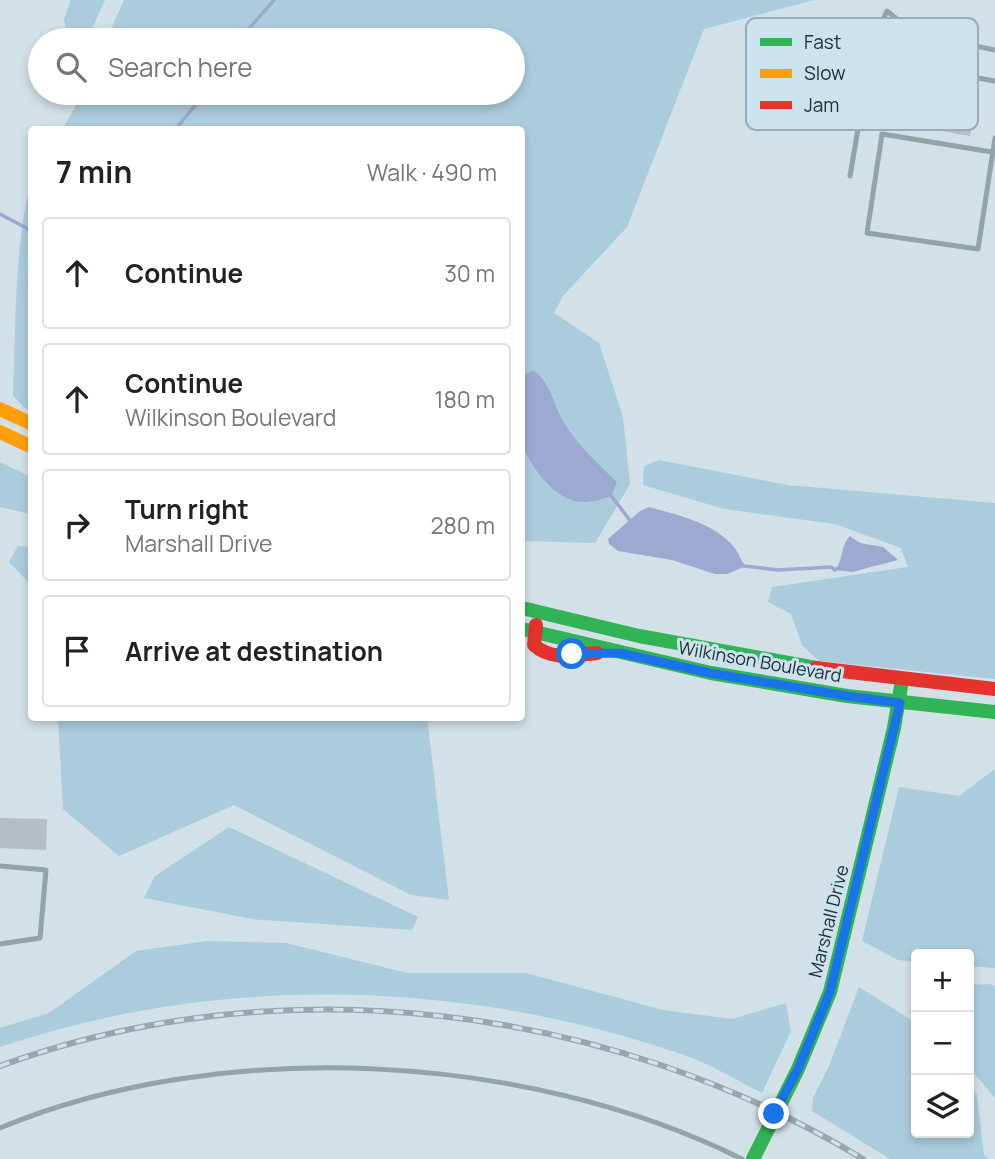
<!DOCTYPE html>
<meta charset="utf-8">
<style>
body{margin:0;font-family:Manrope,sans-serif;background:#f6f6f6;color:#222}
.controls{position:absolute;right:21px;bottom:21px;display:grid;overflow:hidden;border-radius:7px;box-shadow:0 4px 10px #0003}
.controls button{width:63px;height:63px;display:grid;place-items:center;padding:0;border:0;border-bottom:2px solid #e0e0e0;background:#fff;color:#222;font:35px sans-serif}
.stop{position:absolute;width:21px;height:21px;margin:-16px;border:5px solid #1a73e8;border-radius:50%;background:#fff}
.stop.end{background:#1a73e8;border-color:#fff;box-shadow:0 2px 7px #0008}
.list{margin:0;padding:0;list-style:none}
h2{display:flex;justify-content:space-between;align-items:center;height:91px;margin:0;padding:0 28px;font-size:30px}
h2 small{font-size:23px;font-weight:400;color:#767676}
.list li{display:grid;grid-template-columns:46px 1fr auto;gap:21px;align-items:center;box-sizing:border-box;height:112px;margin:0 14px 14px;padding:0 14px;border:2px solid #e0e0e0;border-radius:7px}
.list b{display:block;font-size:26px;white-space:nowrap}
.list p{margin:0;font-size:23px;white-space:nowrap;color:#767676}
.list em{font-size:23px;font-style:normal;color:#767676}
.icon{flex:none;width:38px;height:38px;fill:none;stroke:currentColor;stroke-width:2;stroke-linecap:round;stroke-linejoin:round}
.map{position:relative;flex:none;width:995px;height:1159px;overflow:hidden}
.search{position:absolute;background:#fff;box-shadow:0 4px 10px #0003;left:28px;top:28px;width:497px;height:77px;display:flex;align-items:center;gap:18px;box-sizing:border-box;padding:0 24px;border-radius:38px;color:#767676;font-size:26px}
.panel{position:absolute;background:#fff;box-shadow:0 4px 10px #0003;left:28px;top:126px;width:497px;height:595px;border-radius:7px}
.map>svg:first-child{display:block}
.green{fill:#abccdd}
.water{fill:#9ca9d0}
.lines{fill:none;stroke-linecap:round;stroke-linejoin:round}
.stream{stroke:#9ca9d0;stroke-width:3.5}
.building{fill:#b5bec5}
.lane{stroke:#91a4a7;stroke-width:5}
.fast{stroke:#30b455;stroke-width:14}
.slow{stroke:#ff9f0a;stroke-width:14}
.jam{stroke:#e5322d;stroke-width:14}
.rail-casing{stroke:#99a7ac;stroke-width:6}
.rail{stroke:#cae3ef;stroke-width:3.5;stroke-dasharray:10;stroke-linecap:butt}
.route{stroke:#1a73e8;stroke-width:9}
.labels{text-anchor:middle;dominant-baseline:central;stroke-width:6;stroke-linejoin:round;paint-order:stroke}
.street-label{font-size:18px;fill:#262f34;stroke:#cae3ef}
.key{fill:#cae3ef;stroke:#99adb7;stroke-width:2}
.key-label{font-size:19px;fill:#262f34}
</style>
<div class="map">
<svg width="995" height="1159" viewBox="0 0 995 1159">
<rect width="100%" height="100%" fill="#d2e0e7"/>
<!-- green -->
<g class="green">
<polygon points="71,0 105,0 87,40 68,40 64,19"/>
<polygon points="124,0 814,0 704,29 627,227 563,296 554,313 599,343 623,417 630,484 595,543 525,541 522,546 522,130 62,130 83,93 513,93 513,40 106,40"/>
<path d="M31 180 32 411H31L24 407 13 396C16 324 14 250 31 180Z"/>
<polygon points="659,460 787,485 995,503 995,679 819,661 802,645 791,614 768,602 772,587 908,567 901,548 835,524 724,509 643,485 644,466"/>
<polygon points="0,462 31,477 31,514 0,507"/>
<polygon points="18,546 31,547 31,585 9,562"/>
<polygon points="58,718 427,718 449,900 411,895 234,805 119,856 63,809"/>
<polygon points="995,769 995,968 969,966 969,954 916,954 916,962 898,960 862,941 899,787 959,796"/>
<polygon points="229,827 418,917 412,930 252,919 144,898 155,876"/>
<path d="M207 941 286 943 407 973H526L663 1010 732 1019 786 1003 791 1031 762 1093C736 1080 709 1063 681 1054 462 979 220 973 0 1047V1028L49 1013 136 951Z"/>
<polygon points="990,984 995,986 995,1098 969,1067 969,985"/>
<polygon points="859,987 916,1023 916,1133 969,1133 969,1085 977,1095 984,1155 988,1159 890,1159 812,1111 813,1098 829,1066"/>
</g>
<!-- water -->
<g class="water">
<path d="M533 370C551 382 554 408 566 426 579 446 599 465 617 482L611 496C600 500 586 504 574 501 551 494 528 464 522 442 517 425 522 395 522 377Z"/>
<path d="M649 507C678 515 714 523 734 547 739 553 740 560 746 566L727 574H715L672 560 618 551 609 544 608 539 640 511Z"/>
<path d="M850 536 860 543 883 547 898 560 852 572 835 570C844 559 840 546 850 536Z"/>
</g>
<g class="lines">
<!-- stream -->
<g class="stream">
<polyline points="239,40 274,0"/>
<polyline points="175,130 205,93"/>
<polyline points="0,214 32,231"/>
<polyline points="609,493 632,523"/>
<polyline points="744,566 778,570 831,567 835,570 838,568"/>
</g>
</g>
<!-- building -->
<g class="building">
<polygon points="908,90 976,103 970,136 902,124"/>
<polygon points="0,818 47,819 46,850 0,848"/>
</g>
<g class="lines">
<!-- lane -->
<g class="lane">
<polyline points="888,62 995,81"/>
<polyline points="992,152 882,134 867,233 978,249 995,138"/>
<polyline points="850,176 873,41 887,11 914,33 995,50"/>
<polyline points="0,866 46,870 40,938 0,944"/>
<path d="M0 1128C221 1036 528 1052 742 1159"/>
</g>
<!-- fast -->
<g class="fast">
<polyline points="522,608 639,636 816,668"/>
<polyline points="522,629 711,673 847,696 995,712"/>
<polyline points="753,1159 798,1069 830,992 894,728 902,680"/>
</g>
<!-- slow -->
<g class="slow">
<polyline points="0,409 32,424"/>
<polyline points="0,432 32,447"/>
</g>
<!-- jam -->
<g class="jam">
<path d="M536 625 534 645C551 661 576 655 597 653"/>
<polyline points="816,668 995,689"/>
</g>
<!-- rail casing -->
<g class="rail-casing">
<path id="rail" d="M0 1066C281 963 609 1005 863 1159"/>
</g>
<!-- rail -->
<use href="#rail" class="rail"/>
</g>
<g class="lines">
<!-- route -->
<polyline class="route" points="572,654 620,653 710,673 847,696 900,703 830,992 798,1069 774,1114"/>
</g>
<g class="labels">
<!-- street labels -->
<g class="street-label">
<text transform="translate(760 661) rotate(10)">Wilkinson Boulevard</text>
<text transform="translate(828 921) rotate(-76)">Marshall Drive</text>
</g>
</g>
<!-- legend -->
<rect x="746" y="18" width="232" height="112" rx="10" class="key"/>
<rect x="760" y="38" width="32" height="8" fill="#30b455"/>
<rect x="760" y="69" width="32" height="9" fill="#ff9f0a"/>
<rect x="760" y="101" width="32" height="8" fill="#e5322d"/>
<g class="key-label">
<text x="804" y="49">Fast</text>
<text x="804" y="80">Slow</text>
<text x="804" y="112">Jam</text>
</g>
</svg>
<div class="controls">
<button>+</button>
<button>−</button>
<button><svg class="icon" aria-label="layers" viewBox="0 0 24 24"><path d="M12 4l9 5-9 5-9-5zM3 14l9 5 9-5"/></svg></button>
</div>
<div class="stop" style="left:572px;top:654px"></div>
<div class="stop end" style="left:774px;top:1114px"></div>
<div class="search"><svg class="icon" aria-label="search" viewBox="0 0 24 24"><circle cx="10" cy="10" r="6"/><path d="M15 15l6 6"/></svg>Search here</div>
<section class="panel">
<h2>7 min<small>Walk · 490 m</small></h2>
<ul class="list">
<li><svg class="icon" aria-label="ahead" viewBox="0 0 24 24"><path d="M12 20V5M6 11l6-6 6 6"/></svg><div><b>Continue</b></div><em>30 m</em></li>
<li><svg class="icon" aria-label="ahead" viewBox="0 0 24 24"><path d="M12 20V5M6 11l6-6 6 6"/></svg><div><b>Continue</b><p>Wilkinson Boulevard</p></div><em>180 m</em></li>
<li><svg class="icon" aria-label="right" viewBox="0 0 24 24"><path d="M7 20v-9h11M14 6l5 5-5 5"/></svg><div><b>Turn right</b><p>Marshall Drive</p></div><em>280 m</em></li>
<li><svg class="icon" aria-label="arrive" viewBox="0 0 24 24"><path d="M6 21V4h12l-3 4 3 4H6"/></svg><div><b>Arrive at destination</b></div></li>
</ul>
</section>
</div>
